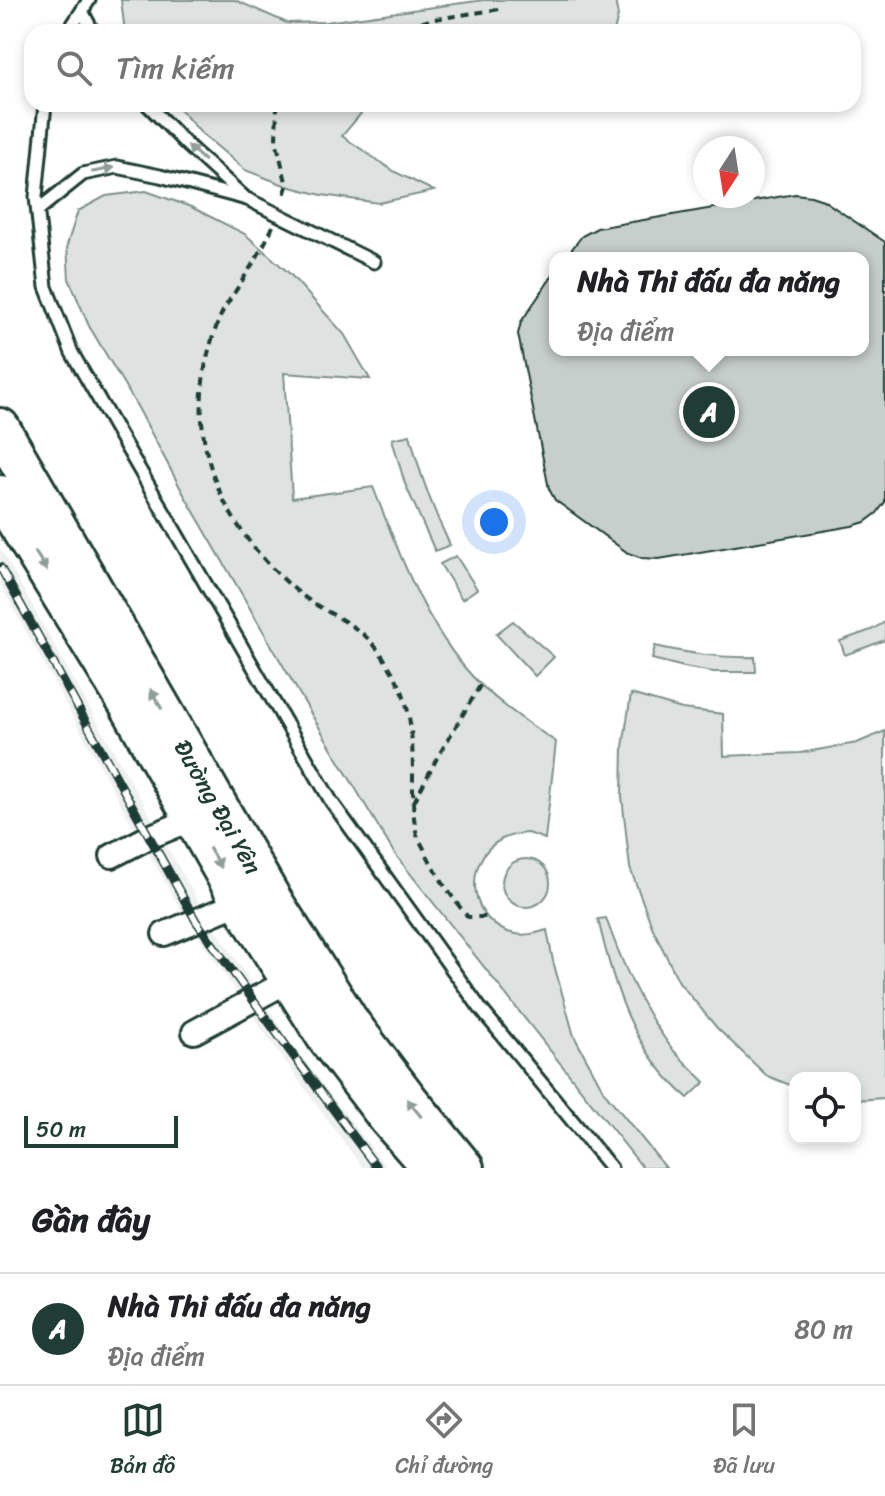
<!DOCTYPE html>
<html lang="vi">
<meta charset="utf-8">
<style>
body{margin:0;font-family:Sriracha,sans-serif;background:#f6f6f6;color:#202124}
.controls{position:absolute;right:24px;bottom:24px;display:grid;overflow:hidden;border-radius:16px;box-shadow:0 4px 12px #0003}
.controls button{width:72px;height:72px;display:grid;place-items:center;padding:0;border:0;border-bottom:2px solid #e0e0e0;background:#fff;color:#202124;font:40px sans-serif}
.compass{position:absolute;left:693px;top:136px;width:72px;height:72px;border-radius:50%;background:#fff;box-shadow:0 4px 12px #0003;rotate:192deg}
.scale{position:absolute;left:24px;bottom:20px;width:154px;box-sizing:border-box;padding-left:8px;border:4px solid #1f3d34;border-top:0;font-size:22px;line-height:28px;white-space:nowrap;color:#1f3d34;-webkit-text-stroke:6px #fff;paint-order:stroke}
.you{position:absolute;left:494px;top:522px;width:28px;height:28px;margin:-20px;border:6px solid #fff;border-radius:50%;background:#1a73e8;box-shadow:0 0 0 12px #1a73e833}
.badge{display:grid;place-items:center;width:52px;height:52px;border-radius:50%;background:#1f3d34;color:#fff;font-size:26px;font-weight:700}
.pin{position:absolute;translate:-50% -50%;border:4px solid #fff;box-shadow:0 2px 8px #0006}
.popup{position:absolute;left:549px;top:252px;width:320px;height:104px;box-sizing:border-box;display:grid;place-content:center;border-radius:16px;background:#fff;filter:drop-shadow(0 2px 6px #0005);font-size:26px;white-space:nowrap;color:#757577}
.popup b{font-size:30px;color:#202124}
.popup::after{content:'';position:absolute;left:50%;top:100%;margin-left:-16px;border:16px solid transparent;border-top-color:#fff}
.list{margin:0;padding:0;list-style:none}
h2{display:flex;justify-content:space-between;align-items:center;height:104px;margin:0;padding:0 32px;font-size:34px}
h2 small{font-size:26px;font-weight:400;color:#757577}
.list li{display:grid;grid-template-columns:52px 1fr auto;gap:24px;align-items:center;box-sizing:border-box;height:112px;padding:0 32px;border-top:2px solid #e0e0e0}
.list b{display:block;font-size:30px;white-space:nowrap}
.list p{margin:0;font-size:26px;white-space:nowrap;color:#757577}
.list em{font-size:26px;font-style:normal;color:#757577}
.icon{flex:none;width:44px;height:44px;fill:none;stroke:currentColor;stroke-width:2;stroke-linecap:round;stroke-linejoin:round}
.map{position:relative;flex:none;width:885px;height:1168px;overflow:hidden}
.search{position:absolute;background:#fff;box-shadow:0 4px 12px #0003;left:24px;right:24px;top:24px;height:88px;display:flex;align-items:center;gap:20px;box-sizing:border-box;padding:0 28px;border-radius:24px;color:#757577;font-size:30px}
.sheet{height:216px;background:#fff}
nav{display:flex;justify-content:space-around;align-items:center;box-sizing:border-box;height:112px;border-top:2px solid #e0e0e0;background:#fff;font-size:22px;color:#757577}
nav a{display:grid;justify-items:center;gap:4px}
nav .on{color:#1f3d34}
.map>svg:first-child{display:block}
.built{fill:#eef1f0}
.green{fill:#dee3e2;stroke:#7e908b;stroke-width:2}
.building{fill:#c7cfcc;stroke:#1f3d34;stroke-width:2}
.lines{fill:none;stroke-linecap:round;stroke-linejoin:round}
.lane-casing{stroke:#1f3d34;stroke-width:17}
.street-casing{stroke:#1f3d34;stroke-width:28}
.highway-casing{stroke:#1f3d34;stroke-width:44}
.path{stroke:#1f3d34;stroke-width:4;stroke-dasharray:8 6;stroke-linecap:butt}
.lane{stroke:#fff;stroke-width:11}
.street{stroke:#fff;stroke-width:22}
.highway{stroke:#fff;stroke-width:38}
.rail-casing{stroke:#1f3d34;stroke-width:9}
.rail{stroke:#fff;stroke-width:6;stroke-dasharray:18;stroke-linecap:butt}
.oneway{fill:#8f9e9a}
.labels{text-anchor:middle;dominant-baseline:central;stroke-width:7;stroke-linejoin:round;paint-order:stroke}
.street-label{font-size:24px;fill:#1f3d34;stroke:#fff}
</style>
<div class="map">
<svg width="885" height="1168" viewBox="0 0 885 1168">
<rect width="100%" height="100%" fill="#fff"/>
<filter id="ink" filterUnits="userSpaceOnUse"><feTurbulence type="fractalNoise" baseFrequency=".0125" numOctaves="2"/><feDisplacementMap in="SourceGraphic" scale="16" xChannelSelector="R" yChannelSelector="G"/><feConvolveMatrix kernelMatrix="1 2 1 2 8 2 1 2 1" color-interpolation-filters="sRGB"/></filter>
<g filter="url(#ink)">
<!-- built -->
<polygon class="built" points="0,548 199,903 290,1042 387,1168 363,1168 359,1163 254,1018 184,915 136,832 0,584"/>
<!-- green -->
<g class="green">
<polygon points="121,0 235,0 287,23 326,22 484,0 615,0 618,16 614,32 436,32 434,30 432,32 125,32"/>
<polygon points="175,104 369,104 342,136 395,172 434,191 379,203 322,195 287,186 245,170 200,132"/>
<path d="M146 191 191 207 245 234 290 274 344 334 370 379 284 373 292 498 373 487C398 550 421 615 465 668 489 697 525 721 556 742L545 839C539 837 532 834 527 833 519 833 509 836 502 839 460 860 469 926 516 934 527 936 537 933 547 930L553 961 574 1036 605 1093 666 1168H643L394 853 310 712 182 491 137 406 89 326 69 279 67 245 78 211 106 196Z"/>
<path d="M410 435C420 475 432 508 450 545L435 551 405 484 392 439Z"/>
<polygon points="456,556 477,589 462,599 440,564"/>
<polygon points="513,621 554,657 535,676 496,634"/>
<polygon points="885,622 885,640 845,655 840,641 871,630"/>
<path d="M655 646C691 654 719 658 755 657L756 672H713L684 667 652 659Z"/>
<polygon points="631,694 682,709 723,714 724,756 800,753 857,743 885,731 885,1098 855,1100 855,1078 795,1078 795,1087 767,1076 717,1028 679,982 653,929 630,868 622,797 623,747"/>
<circle cx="526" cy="883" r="24"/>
<path d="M606 918C622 964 643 1012 674 1051 684 1062 695 1072 705 1082L688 1098C633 1051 614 988 598 919Z"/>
</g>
<!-- building -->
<polygon class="building" points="795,194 811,196 823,200 885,242 885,502 877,513 865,522 852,526 659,559 642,558 628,553 555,500 549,489 518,334 521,322 555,272 555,350 863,350 863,258 565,258 582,236 597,228"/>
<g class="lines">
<!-- lane casing -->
<g class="lane-casing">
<g id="lane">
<polyline points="82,11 93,32"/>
<polyline points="68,32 89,0"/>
<polyline points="45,104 36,197 46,287 72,353 331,801 480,1008 611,1168"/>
<polyline points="147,104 187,145 243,196"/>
<polyline points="38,210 83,174 117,167 160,176 247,199 374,262"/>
</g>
</g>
<!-- street casing -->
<g class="street-casing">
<g id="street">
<polyline points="112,856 149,837 193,819"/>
<polyline points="164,934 241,902"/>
<polyline points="194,1032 290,980"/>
</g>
</g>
<!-- highway casing -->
<g class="highway-casing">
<g id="highway">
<polyline points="0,428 272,900 350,1023 409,1101 464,1168"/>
<polyline points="0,495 132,710 241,902 327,1038 388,1118 429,1165"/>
</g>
</g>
<!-- path -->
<g class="path">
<polyline points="395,32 429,20 500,9"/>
<polyline points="279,104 277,107 276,140 287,186 283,199"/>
<path d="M273 226C264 247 252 265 240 284 234 294 226 304 221 315 176 421 212 520 298 592 318 609 344 618 364 635 379 648 390 667 399 684 413 712 413 756 413 786 413 802 413 820 417 835 419 840 423 846 425 851 437 875 451 897 468 917H486"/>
<polyline points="414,802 437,758 481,684"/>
</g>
<!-- lane -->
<use href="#lane" class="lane"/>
<!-- street -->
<use href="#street" class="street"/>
<!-- highway -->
<use href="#highway" class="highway"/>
<!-- rail casing -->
<g class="rail-casing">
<polyline id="rail" points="0,567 196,921 287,1047 377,1168"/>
</g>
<!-- rail -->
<use href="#rail" class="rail"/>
</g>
<!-- one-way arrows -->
<defs><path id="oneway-solid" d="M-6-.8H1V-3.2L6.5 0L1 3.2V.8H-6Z" transform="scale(2)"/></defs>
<g class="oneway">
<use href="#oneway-solid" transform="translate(196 153) rotate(-137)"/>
<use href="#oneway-solid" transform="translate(103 170) rotate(-11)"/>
<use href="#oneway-solid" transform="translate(41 561) rotate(58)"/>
<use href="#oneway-solid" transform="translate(156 699) rotate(-120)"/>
<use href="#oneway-solid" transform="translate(215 858) rotate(60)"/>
<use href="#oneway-solid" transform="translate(414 1108) rotate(-129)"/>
</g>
</g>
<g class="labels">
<!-- street labels -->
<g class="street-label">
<text transform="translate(218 807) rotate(60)">Đường Đại Yên</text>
</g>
</g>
</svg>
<div class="controls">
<button><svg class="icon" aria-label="locate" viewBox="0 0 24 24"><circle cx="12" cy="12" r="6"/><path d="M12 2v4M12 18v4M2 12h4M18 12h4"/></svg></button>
</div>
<svg class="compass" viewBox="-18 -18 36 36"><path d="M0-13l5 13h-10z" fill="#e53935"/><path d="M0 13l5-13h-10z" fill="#757577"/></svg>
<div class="scale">50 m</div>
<div class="you"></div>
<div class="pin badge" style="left:709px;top:412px">A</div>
<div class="popup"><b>Nhà Thi đấu đa năng</b>Địa điểm</div>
<div class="search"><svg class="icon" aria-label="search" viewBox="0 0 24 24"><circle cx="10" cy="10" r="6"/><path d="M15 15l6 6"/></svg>Tìm kiếm</div>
</div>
<section class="sheet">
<h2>Gần đây<small></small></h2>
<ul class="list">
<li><span class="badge">A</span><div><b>Nhà Thi đấu đa năng</b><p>Địa điểm</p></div><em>80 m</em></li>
</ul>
</section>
<nav>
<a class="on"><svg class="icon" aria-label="map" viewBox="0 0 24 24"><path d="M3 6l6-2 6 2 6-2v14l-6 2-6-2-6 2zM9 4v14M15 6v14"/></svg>Bản đồ</a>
<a><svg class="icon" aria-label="directions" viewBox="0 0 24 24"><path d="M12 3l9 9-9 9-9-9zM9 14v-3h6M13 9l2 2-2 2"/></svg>Chỉ đường</a>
<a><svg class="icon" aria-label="saved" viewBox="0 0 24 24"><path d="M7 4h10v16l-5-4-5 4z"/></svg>Đã lưu</a>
</nav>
